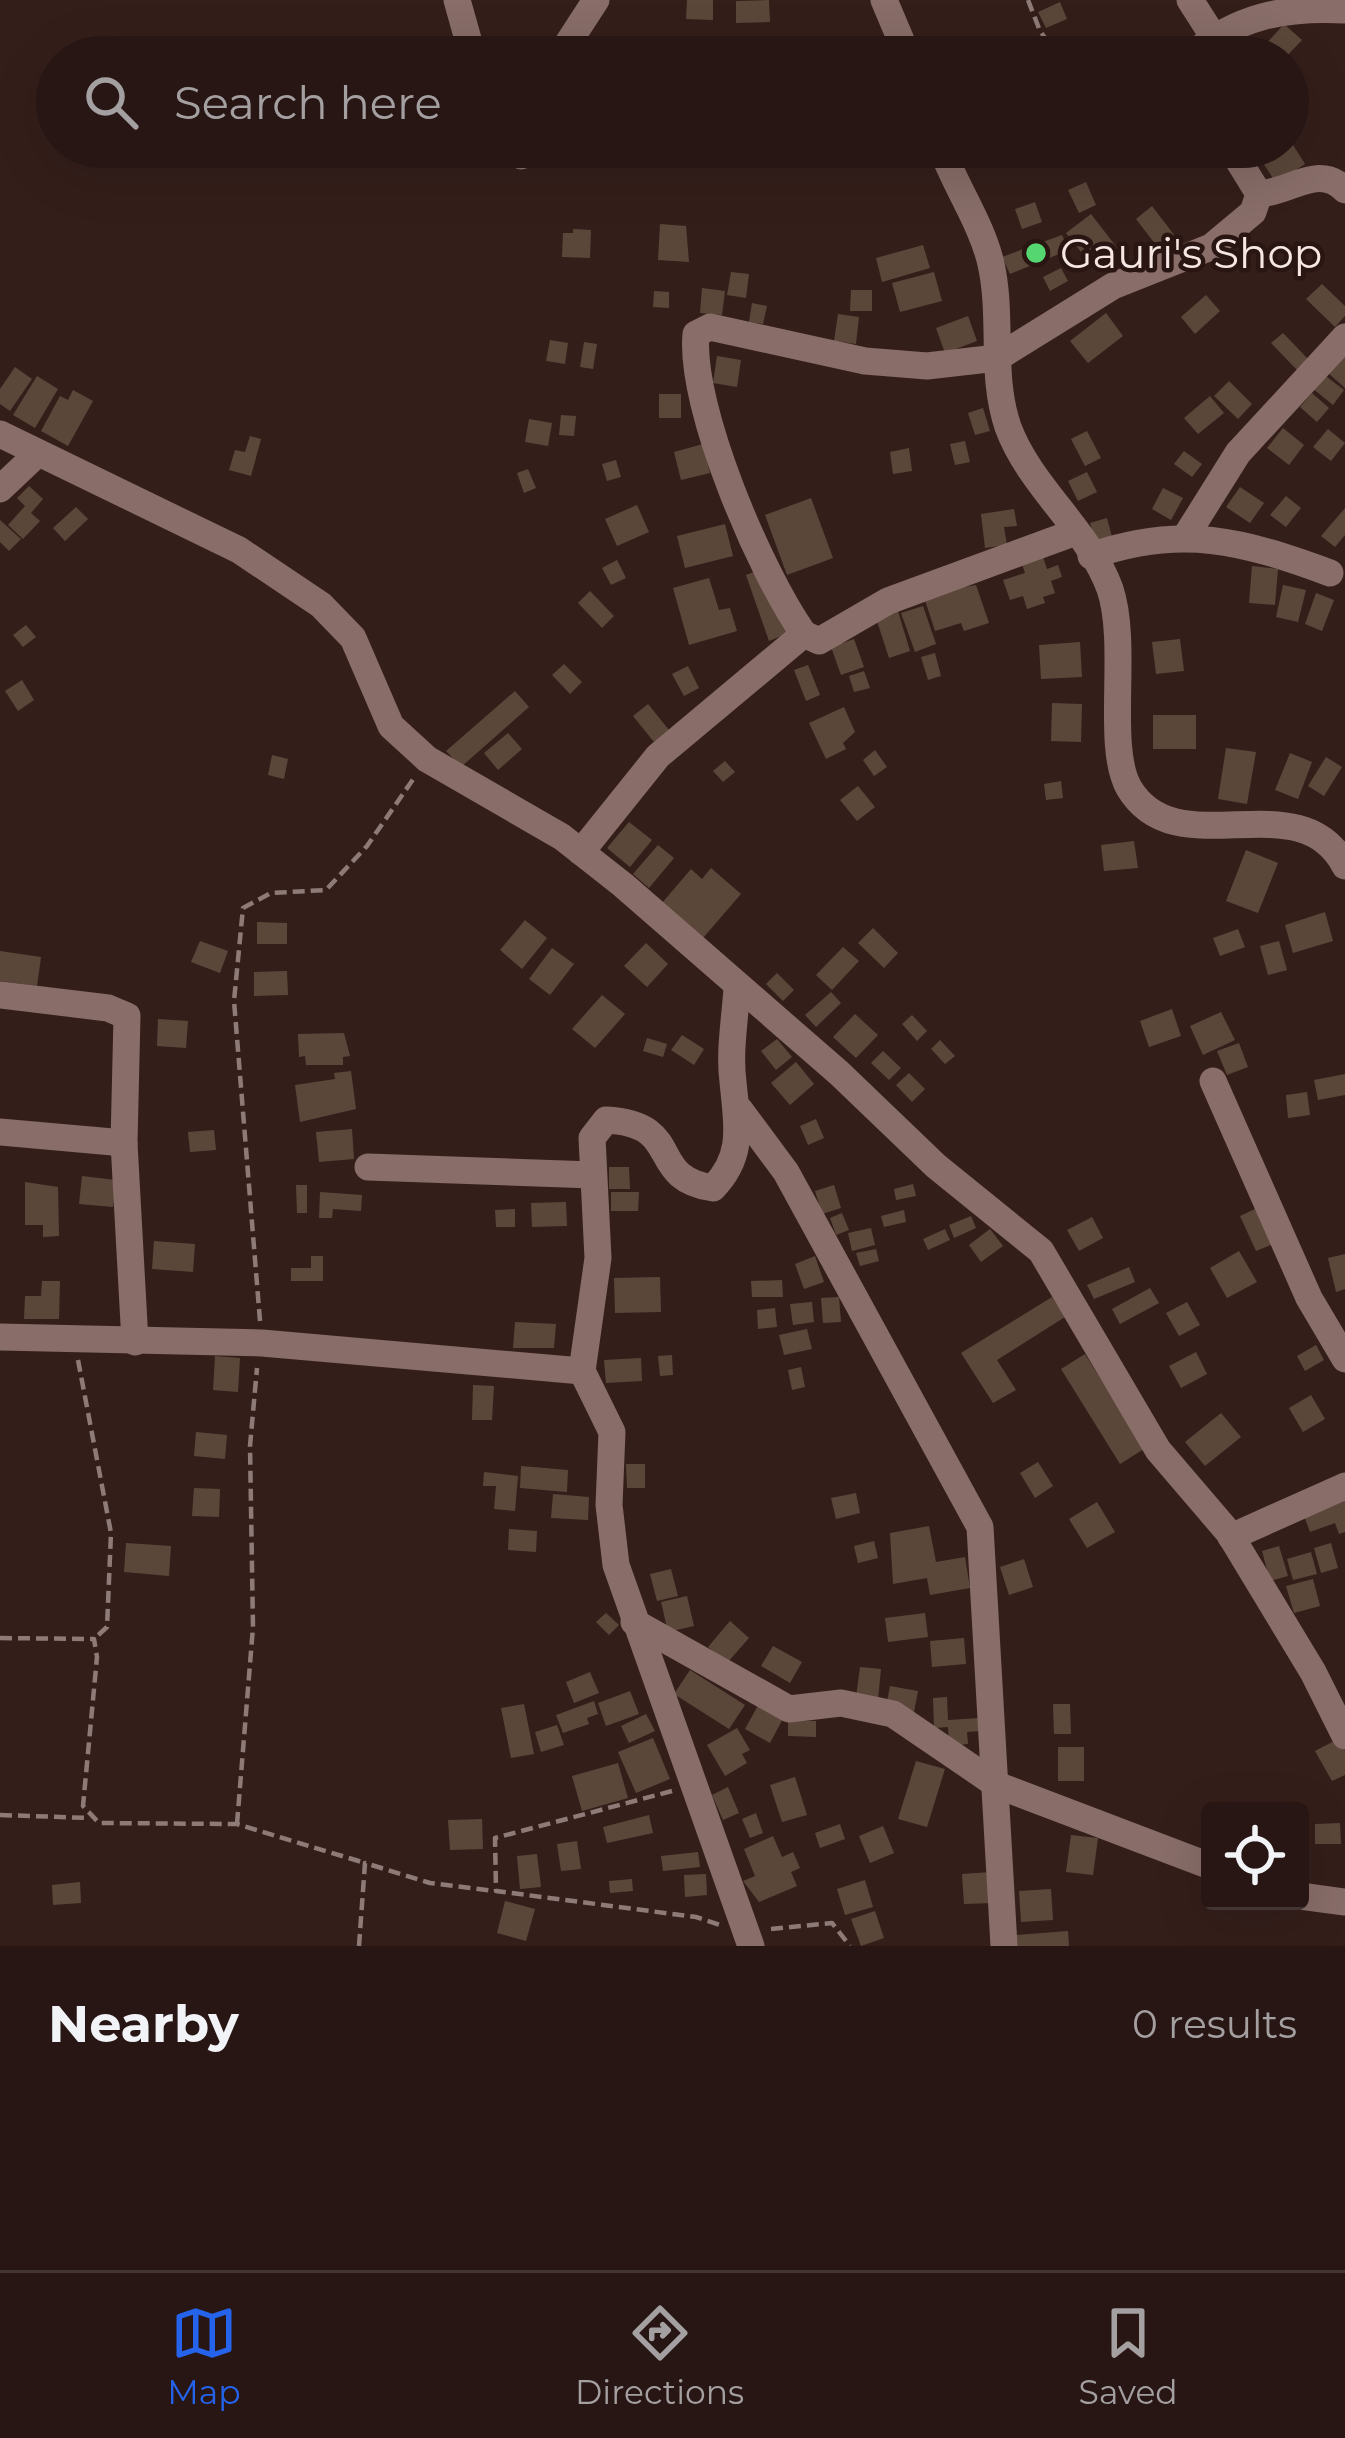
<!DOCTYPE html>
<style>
body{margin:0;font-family:Montserrat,sans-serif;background:#332322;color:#f1f3f6}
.controls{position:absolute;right:36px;bottom:36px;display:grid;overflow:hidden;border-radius:12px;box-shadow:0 12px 48px #0002}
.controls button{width:108px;height:108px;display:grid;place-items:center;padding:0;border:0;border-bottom:3px solid #433534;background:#271614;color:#f1f3f6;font:60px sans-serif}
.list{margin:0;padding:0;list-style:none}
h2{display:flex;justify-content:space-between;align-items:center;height:156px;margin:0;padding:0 48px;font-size:51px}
h2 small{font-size:39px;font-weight:400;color:#a49fa0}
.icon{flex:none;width:66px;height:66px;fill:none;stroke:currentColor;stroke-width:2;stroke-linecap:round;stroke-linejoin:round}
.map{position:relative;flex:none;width:1345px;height:1946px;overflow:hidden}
.search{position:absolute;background:#271614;box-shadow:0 12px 48px #0002;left:36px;right:36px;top:36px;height:132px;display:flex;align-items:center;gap:30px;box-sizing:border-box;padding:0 42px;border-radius:66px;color:#a49fa0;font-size:45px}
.sheet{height:324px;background:#271614}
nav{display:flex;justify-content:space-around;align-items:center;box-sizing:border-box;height:168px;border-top:3px solid #433534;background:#271614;font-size:33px;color:#a49fa0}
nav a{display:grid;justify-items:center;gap:6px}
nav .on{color:#2563eb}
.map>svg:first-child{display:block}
.building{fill:#5b473a}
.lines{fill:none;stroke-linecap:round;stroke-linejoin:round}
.path{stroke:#8e7b77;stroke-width:4.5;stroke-dasharray:12 6;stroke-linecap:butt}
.minor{stroke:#886d68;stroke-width:27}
.poi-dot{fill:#55d671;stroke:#291511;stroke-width:4.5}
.labels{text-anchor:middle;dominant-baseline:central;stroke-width:9;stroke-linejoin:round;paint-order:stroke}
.poi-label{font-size:42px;fill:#f7e7e4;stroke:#291511;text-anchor:start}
</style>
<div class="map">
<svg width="1345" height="1946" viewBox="0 0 1345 1946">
<rect width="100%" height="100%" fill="#341e1a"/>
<!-- building -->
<g class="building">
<polygon points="687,0 713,0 713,20 686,19"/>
<polygon points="769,0 770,22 736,23 736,1"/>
<polygon points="1060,2 1067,19 1046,28 1038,12"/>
<polygon points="1284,24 1302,40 1286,57 1254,57"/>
<polygon points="730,41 769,43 768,57 729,57"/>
<polygon points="1293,145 1305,164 1276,183 1263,163"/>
<polygon points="1086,182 1096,205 1079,213 1068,190"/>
<polygon points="1035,202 1042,222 1022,229 1015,209"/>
<polygon points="1152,206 1175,236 1159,249 1136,219"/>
<polygon points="1091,214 1118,249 1094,268 1066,233"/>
<polygon points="660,224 686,226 689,262 658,260"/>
<polygon points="573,229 591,230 590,258 562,257 563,233 573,233"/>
<polygon points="1062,235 1069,250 1010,274 1002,257"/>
<polygon points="923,245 930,268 882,282 876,258"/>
<polygon points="1061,268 1068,281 1050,291 1043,277"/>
<polygon points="731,272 749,274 746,298 727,295"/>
<polygon points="934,272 942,301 900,312 892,283"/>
<polygon points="1322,284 1345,306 1345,316 1335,327 1306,299"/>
<polygon points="702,288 725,291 722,315 700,313"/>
<polygon points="851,290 872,290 872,311 850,311"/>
<polygon points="654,291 669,292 669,308 653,307"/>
<polygon points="1206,295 1220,311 1195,334 1181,317"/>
<polygon points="752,303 767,306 763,324 749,322"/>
<polygon points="1106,313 1123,336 1088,363 1070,341"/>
<polygon points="838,314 859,317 856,344 834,341"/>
<polygon points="968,316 977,341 945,353 936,328"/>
<polygon points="1283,333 1308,359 1297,370 1271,343"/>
<polygon points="550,340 568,343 565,364 546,361"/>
<polygon points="584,342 597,344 593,369 580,367"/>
<polygon points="1345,351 1345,388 1327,372"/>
<polygon points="717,356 741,360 737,387 713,383"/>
<polygon points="15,367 32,379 10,411 0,404 0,389"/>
<polygon points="1323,374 1344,390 1333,405 1312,388"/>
<polygon points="37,376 58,389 35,428 13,415"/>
<polygon points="1229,381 1252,404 1238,419 1214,396"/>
<polygon points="73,390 93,401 68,446 41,431 60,396 68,400"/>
<polygon points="1312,393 1329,408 1317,422 1300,407"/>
<rect x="659" y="394" width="22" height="24"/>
<polygon points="1210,396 1224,413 1198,434 1184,418"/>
<polygon points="983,408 990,431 975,435 968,413"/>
<polygon points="561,415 576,416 574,436 559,435"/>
<polygon points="529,419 552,423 548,446 525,442"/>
<polygon points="1283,428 1304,445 1289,465 1267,448"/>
<polygon points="1328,429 1345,443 1331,461 1313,447"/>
<polygon points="1087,431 1101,458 1085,466 1071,439"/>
<polygon points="250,436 261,439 251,476 229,470 235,450 245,452"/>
<polygon points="965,441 970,462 955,465 950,444"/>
<polygon points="703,444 710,473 681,480 674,452"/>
<polygon points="909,448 912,471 893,474 890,452"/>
<polygon points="1184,451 1202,464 1192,477 1174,464"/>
<polygon points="616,460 621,477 607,481 602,464"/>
<polygon points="528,469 536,488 524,493 517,473"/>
<polygon points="1087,472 1097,492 1078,501 1068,481"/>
<polygon points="29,486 43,499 31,513 40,521 23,539 8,525 25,506 17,498"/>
<polygon points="1240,487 1264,503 1250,523 1226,507"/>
<polygon points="1163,488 1183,498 1171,520 1152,509"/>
<polygon points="1286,496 1301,508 1286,527 1270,515"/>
<polygon points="811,498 833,558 787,575 765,515"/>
<polygon points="637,505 649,532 617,546 605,519"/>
<polygon points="76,507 88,519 65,541 53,528"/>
<polygon points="1345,508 1345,535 1335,547 1321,536"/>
<polygon points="1014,509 1017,526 1004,527 1007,545 985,548 981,514"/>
<polygon points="1107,518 1112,537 1096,543 1090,523"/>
<polygon points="0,520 21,539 9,551 0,542"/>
<polygon points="725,524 733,556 685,568 677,536"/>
<polygon points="1043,557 1047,569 1058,565 1062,577 1051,581 1055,593 1043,597 1045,603 1027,609 1023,596 1010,600 1003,580 1025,573 1022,564"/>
<polygon points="617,560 626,578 611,585 602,568"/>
<polygon points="1252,566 1278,569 1275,605 1249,603"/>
<polygon points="761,569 791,632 769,641 746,575"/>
<polygon points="709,578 719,610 730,608 737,631 689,645 673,588"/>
<polygon points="976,585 989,623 964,631 961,623 935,631 923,594"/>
<polygon points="1283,585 1306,590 1298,622 1276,617"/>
<polygon points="590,591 614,616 602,628 578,603"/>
<polygon points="1316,593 1334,600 1322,631 1305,624"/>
<polygon points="923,606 936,644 915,652 901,613"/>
<polygon points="898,611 910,651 889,658 876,618"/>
<polygon points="26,625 36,637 23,647 13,635"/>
<polygon points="854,639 864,667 841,675 831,647"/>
<polygon points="1180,639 1184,671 1156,674 1152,642"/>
<polygon points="1080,642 1082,677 1041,679 1039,645"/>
<polygon points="935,653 941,676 928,680 921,657"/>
<polygon points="564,664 582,682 570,694 552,675"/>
<polygon points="808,665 820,695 806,701 794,670"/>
<polygon points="688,666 699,688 684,696 672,674"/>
<polygon points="864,671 870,688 854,692 849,676"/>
<polygon points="22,680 34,700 18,711 5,691"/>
<polygon points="515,691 529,707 461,767 446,751"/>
<polygon points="1052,703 1082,704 1081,742 1051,741"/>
<polygon points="648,704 669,730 654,742 633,716"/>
<polygon points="844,707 855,732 843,743 846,749 826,759 809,723"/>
<rect x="1153" y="715" width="43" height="34"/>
<polygon points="508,733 522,749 498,770 484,753"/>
<polygon points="1226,748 1256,752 1247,804 1218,799"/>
<polygon points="875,750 887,767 874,776 863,760"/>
<polygon points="1290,753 1312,762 1298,799 1275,790"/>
<polygon points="272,755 288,759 284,779 268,775"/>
<polygon points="1326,757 1342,767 1324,796 1308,786"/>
<polygon points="725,761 735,772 723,782 713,771"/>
<polygon points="1061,781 1063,798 1046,800 1044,784"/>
<polygon points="858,786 875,807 857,821 840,800"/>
<polygon points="629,822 652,840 630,867 607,848"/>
<polygon points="1134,841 1138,868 1104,871 1101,845"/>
<polygon points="658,845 674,858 649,888 633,874"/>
<polygon points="1246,850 1278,863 1258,913 1226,901"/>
<polygon points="711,868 741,894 703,938 662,903 691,869 702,879"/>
<polygon points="1325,912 1333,941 1293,953 1285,925"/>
<polygon points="525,920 547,938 522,969 500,950"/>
<polygon points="257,922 287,923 287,944 257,944"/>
<polygon points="873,928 898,953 884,968 858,943"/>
<polygon points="1238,929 1245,947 1220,956 1213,938"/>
<polygon points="200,941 228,951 220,973 191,962"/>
<polygon points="1279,941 1287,970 1268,975 1260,946"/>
<polygon points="646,943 668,964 647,987 624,966"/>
<polygon points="843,947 859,961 832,990 816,975"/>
<polygon points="552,948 574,964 550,995 529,979"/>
<polygon points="0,951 41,957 37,986 0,981"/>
<polygon points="287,971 288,995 254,996 254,972"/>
<polygon points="777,973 794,990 783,1001 766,984"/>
<polygon points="831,992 841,1003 816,1027 805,1015"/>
<polygon points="602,995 625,1014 595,1048 572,1029"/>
<polygon points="1172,1009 1181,1036 1149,1047 1140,1021"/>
<polygon points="1221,1012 1235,1040 1203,1055 1190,1026"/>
<polygon points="855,1014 878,1035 856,1058 833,1037"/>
<polygon points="912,1015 927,1031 917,1041 902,1024"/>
<polygon points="158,1019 188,1021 186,1048 157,1046"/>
<polygon points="344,1033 350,1056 343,1057 343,1065 306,1065 305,1056 299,1057 298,1034"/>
<polygon points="682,1035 704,1049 694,1065 671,1050"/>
<polygon points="647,1038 667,1044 663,1057 643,1051"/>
<polygon points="777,1039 792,1057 776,1070 761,1051"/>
<polygon points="940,1040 955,1056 945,1064 931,1049"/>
<polygon points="1239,1043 1248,1067 1227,1075 1217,1051"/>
<polygon points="883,1051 901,1068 889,1080 871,1063"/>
<polygon points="796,1062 814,1084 790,1105 771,1083"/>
<polygon points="351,1071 356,1109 300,1122 295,1085 335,1079 334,1073"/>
<polygon points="909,1073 925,1089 912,1102 896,1085"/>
<polygon points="1345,1074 1345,1095 1318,1100 1314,1080"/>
<polygon points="1307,1092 1310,1115 1288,1118 1286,1095"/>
<polygon points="816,1119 824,1138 808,1145 800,1126"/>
<polygon points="352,1129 354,1159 319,1162 316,1132"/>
<polygon points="214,1130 216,1150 190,1152 188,1132"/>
<polygon points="609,1167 629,1167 630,1189 609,1189"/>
<polygon points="82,1176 116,1180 113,1207 79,1204"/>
<polygon points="25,1182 58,1187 59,1236 43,1237 43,1225 25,1225"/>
<polygon points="913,1184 916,1196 896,1200 894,1189"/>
<polygon points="296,1185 307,1185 307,1213 297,1213"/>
<polygon points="834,1185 841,1208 822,1214 815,1191"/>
<polygon points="320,1192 362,1195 361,1211 333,1209 332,1218 319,1218"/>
<polygon points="611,1192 639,1192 638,1211 611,1211"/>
<polygon points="566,1202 567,1226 532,1227 531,1203"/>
<polygon points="1257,1208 1273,1244 1256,1251 1240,1216"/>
<polygon points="515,1209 515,1227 496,1227 495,1210"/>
<polygon points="904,1210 906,1222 884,1227 881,1216"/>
<polygon points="842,1213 849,1230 836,1235 830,1218"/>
<polygon points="971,1216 976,1228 954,1238 949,1225"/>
<polygon points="1092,1217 1103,1238 1079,1251 1067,1230"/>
<polygon points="871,1228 875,1245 852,1251 848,1233"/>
<polygon points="945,1229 950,1240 928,1250 923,1239"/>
<polygon points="990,1229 1003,1246 981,1262 969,1245"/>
<polygon points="154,1241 195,1244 193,1272 152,1269"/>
<polygon points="876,1249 879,1261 860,1266 856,1253"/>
<polygon points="1239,1251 1257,1282 1227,1298 1210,1268"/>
<polygon points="1345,1254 1345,1289 1336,1292 1328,1258"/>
<polygon points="311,1256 323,1256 323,1281 291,1281 291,1268 311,1268"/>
<polygon points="815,1256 824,1282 804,1289 795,1264"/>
<polygon points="1129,1267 1135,1282 1094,1299 1087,1285"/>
<polygon points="660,1277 661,1312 615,1313 614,1278"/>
<polygon points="782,1280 783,1297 752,1297 751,1281"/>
<polygon points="42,1281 60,1281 59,1319 24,1319 25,1296 41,1296"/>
<polygon points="1150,1288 1159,1303 1120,1324 1112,1309"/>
<polygon points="839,1297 841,1322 823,1323 821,1298"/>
<polygon points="1052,1297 1065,1317 997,1360 1016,1390 993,1403 961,1353"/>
<polygon points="812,1302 814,1322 793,1325 790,1304"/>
<polygon points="1187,1302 1200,1325 1179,1336 1166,1313"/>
<polygon points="775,1308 777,1327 758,1329 757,1310"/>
<polygon points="515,1322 556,1324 554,1348 513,1348"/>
<polygon points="807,1329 812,1349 784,1355 779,1335"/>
<polygon points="1316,1345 1324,1360 1305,1371 1297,1356"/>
<polygon points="1196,1352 1207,1374 1181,1388 1169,1366"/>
<polygon points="1085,1354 1144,1449 1120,1464 1061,1369"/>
<polygon points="672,1355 673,1375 660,1376 658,1356"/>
<polygon points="215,1356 240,1358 238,1392 213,1390"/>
<polygon points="641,1358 642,1381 606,1383 604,1360"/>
<polygon points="801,1367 805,1387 792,1390 788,1370"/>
<polygon points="473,1385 494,1386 492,1420 472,1420"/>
<polygon points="1311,1395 1325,1419 1303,1432 1289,1408"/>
<polygon points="1221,1413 1241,1437 1205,1466 1185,1442"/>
<polygon points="196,1432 227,1435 225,1459 194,1456"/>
<polygon points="1038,1462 1053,1486 1035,1498 1020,1473"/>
<polygon points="626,1464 645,1464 645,1488 627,1488"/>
<polygon points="521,1466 568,1470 567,1492 520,1488"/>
<polygon points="484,1472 518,1476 515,1511 494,1509 496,1486 483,1486"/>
<polygon points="194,1488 220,1489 219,1517 192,1516"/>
<polygon points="856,1493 860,1513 836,1519 831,1498"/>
<polygon points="553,1494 589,1497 588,1520 551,1518"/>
<polygon points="1345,1498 1345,1532 1339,1534 1335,1523 1310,1532 1303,1513"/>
<polygon points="1097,1502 1115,1532 1087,1548 1069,1519"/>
<polygon points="929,1526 936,1562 965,1557 970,1588 930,1595 927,1578 893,1584 890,1533"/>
<polygon points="509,1529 537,1531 536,1552 508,1550"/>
<polygon points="874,1541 878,1558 858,1563 854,1546"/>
<polygon points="126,1543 171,1546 169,1576 124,1572"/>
<polygon points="1331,1543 1338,1568 1321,1573 1314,1548"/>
<polygon points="1279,1546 1288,1576 1270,1581 1262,1551"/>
<polygon points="1311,1552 1317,1574 1293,1580 1287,1559"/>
<polygon points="1024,1559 1033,1587 1009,1595 1000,1567"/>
<polygon points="671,1569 678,1596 657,1601 650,1574"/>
<polygon points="1313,1579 1320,1606 1294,1613 1286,1586"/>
<polygon points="687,1596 694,1626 668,1632 661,1602"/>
<polygon points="606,1613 619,1625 609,1635 596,1622"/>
<polygon points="925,1613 928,1637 888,1642 885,1618"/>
<polygon points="730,1621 749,1638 727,1663 708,1647"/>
<polygon points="964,1638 966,1664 932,1667 930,1641"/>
<polygon points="773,1646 802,1662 790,1683 761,1666"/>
<polygon points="860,1667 881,1669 878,1700 856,1697"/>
<polygon points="690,1670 745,1705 729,1729 674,1694"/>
<polygon points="590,1672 599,1693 574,1703 566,1682"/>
<polygon points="890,1686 918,1691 914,1712 886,1707"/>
<polygon points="630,1691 639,1714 606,1726 598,1703"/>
<polygon points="947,1697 948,1720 980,1718 981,1731 967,1732 968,1744 949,1746 948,1727 934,1728 933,1698"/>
<polygon points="761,1700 786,1713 770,1743 745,1729"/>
<polygon points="594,1701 598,1714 587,1718 589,1724 563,1733 556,1715"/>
<polygon points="524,1704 534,1754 511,1758 501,1708"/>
<polygon points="1053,1704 1070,1704 1071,1734 1054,1734"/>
<polygon points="646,1714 655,1731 629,1743 621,1726"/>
<polygon points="788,1720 816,1721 816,1737 788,1736"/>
<polygon points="557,1725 564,1745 541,1752 535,1732"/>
<polygon points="737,1728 750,1750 742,1754 747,1763 725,1776 707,1745"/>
<polygon points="653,1738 670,1779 636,1793 618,1752"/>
<polygon points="1338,1739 1345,1751 1345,1775 1332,1781 1315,1751"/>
<rect x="1058" y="1747" width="26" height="34"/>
<polygon points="916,1761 945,1769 927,1827 898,1819"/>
<polygon points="618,1763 628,1798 582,1811 572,1776"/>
<polygon points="795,1777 807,1815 782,1822 770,1785"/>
<polygon points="728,1787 739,1813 723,1820 712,1795"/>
<polygon points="756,1813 763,1833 750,1838 742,1819"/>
<polygon points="649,1815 653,1833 607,1843 603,1827"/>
<polygon points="482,1819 483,1849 450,1850 448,1820"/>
<polygon points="1340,1823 1341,1844 1315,1844 1315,1824"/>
<polygon points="840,1824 845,1839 820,1848 815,1833"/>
<polygon points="883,1826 894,1853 870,1863 859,1836"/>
<polygon points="1071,1835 1098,1838 1093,1875 1066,1872"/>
<polygon points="773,1836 782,1857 793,1852 800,1868 791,1872 797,1886 759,1902 743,1881 755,1876 744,1849"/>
<polygon points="577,1841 581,1869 561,1871 557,1844"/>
<polygon points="698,1852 700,1867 663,1871 661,1856"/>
<polygon points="537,1854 541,1887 520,1889 517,1856"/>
<polygon points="991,1872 993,1903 964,1904 962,1874"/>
<polygon points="706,1874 707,1895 685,1897 684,1875"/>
<polygon points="632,1879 633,1891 610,1893 609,1881"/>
<polygon points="865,1880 873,1907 845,1915 837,1889"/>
<polygon points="80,1882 81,1903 53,1905 52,1885"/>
<polygon points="1051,1889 1053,1920 1021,1922 1019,1891"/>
<polygon points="505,1901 535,1909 526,1941 497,1933"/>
<polygon points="875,1911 884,1938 861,1946 851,1919"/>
<polygon points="1068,1931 1069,1946 1016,1946 1015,1935"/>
</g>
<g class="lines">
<!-- path -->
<g class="path">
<polyline points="1028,0 1040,31 1059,57"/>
<polyline points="260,1321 234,1001 243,908 271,893 326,890 367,846 414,778"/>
<polyline points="78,1360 111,1533 107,1627 94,1639"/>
<polyline points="0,1638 94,1639 97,1657 83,1806 99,1823 237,1824 365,1863"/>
<polyline points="672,1791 495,1838 496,1891 696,1917 720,1925"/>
<polyline points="0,1815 90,1818"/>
<polyline points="237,1824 253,1627 250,1446 257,1368"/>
<polyline points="771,1929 832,1923 850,1946"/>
<polyline points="359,1946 365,1863 430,1883 494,1891"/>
</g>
<!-- minor -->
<g class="minor">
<polyline points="457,0 473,57"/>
<polyline points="884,0 908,57"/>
<polyline points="1190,0 1213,36"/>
<polyline points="559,57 596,0"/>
<path d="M1189 57C1236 16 1284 7 1345 10"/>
<polyline points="505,147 521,156 540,147"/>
<path d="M941 147C955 186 982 224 991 264 1003 318 990 375 1008 427 1030 487 1089 530 1110 589 1129 645 1105 746 1129 788 1177 869 1300 779 1345 866"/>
<path d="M1259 194C1291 192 1319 163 1345 190"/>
<polyline points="0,434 239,550 321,605 353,638 391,726 427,759 562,837 623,885 839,1073 936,1166 1041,1251 1158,1450 1229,1533 1313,1672 1345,1736"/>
<polyline points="0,489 37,454"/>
<path d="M1073 533 888 601 819 641 804 634C761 574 689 407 696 334L710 327 865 361 927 366 997 358 1113 286 1211 247 1253 212 1259 194 1230 147"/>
<polyline points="1186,536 1238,453 1345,337"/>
<path d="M1091 556C1181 524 1243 541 1330 573"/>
<polyline points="581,852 658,756 804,634"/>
<path d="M737 988C735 1019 729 1052 733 1082 737 1124 745 1155 713 1188 645 1178 686 1124 606 1120L592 1138 598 1258 582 1371 612 1432 609 1505 616 1565 751 1946"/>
<polyline points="0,995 108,1008 127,1016 124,1143 135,1342"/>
<polyline points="1213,1081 1309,1298 1345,1359"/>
<polyline points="740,1110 786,1172 980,1527 1004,1946"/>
<polyline points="0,1132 124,1143"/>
<polyline points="368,1167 593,1175"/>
<polyline points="0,1337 262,1343 582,1371"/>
<polyline points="1231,1537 1345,1486"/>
<polyline points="634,1622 789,1709 841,1703 893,1714 997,1785 1210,1866"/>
<polyline points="1300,1896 1345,1902"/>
</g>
</g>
<!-- markers -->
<circle class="poi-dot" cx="1036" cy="253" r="12"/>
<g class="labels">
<!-- poi labels -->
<g class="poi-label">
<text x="1060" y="253">Gauri's Shop</text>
</g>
</g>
</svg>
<div class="controls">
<button><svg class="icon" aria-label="locate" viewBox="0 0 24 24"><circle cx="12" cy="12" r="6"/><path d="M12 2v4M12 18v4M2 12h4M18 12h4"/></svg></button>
</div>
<div class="search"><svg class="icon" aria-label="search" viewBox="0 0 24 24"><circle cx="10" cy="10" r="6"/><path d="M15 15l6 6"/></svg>Search here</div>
</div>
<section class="sheet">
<h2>Nearby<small>0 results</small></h2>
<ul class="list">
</ul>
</section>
<nav>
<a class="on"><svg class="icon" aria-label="map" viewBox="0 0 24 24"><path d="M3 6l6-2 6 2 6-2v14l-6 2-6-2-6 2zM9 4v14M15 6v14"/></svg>Map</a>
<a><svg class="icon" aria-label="directions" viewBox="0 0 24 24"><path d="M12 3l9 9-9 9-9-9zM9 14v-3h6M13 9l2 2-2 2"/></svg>Directions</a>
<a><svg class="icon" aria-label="saved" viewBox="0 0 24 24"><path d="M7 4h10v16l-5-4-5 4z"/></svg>Saved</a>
</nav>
